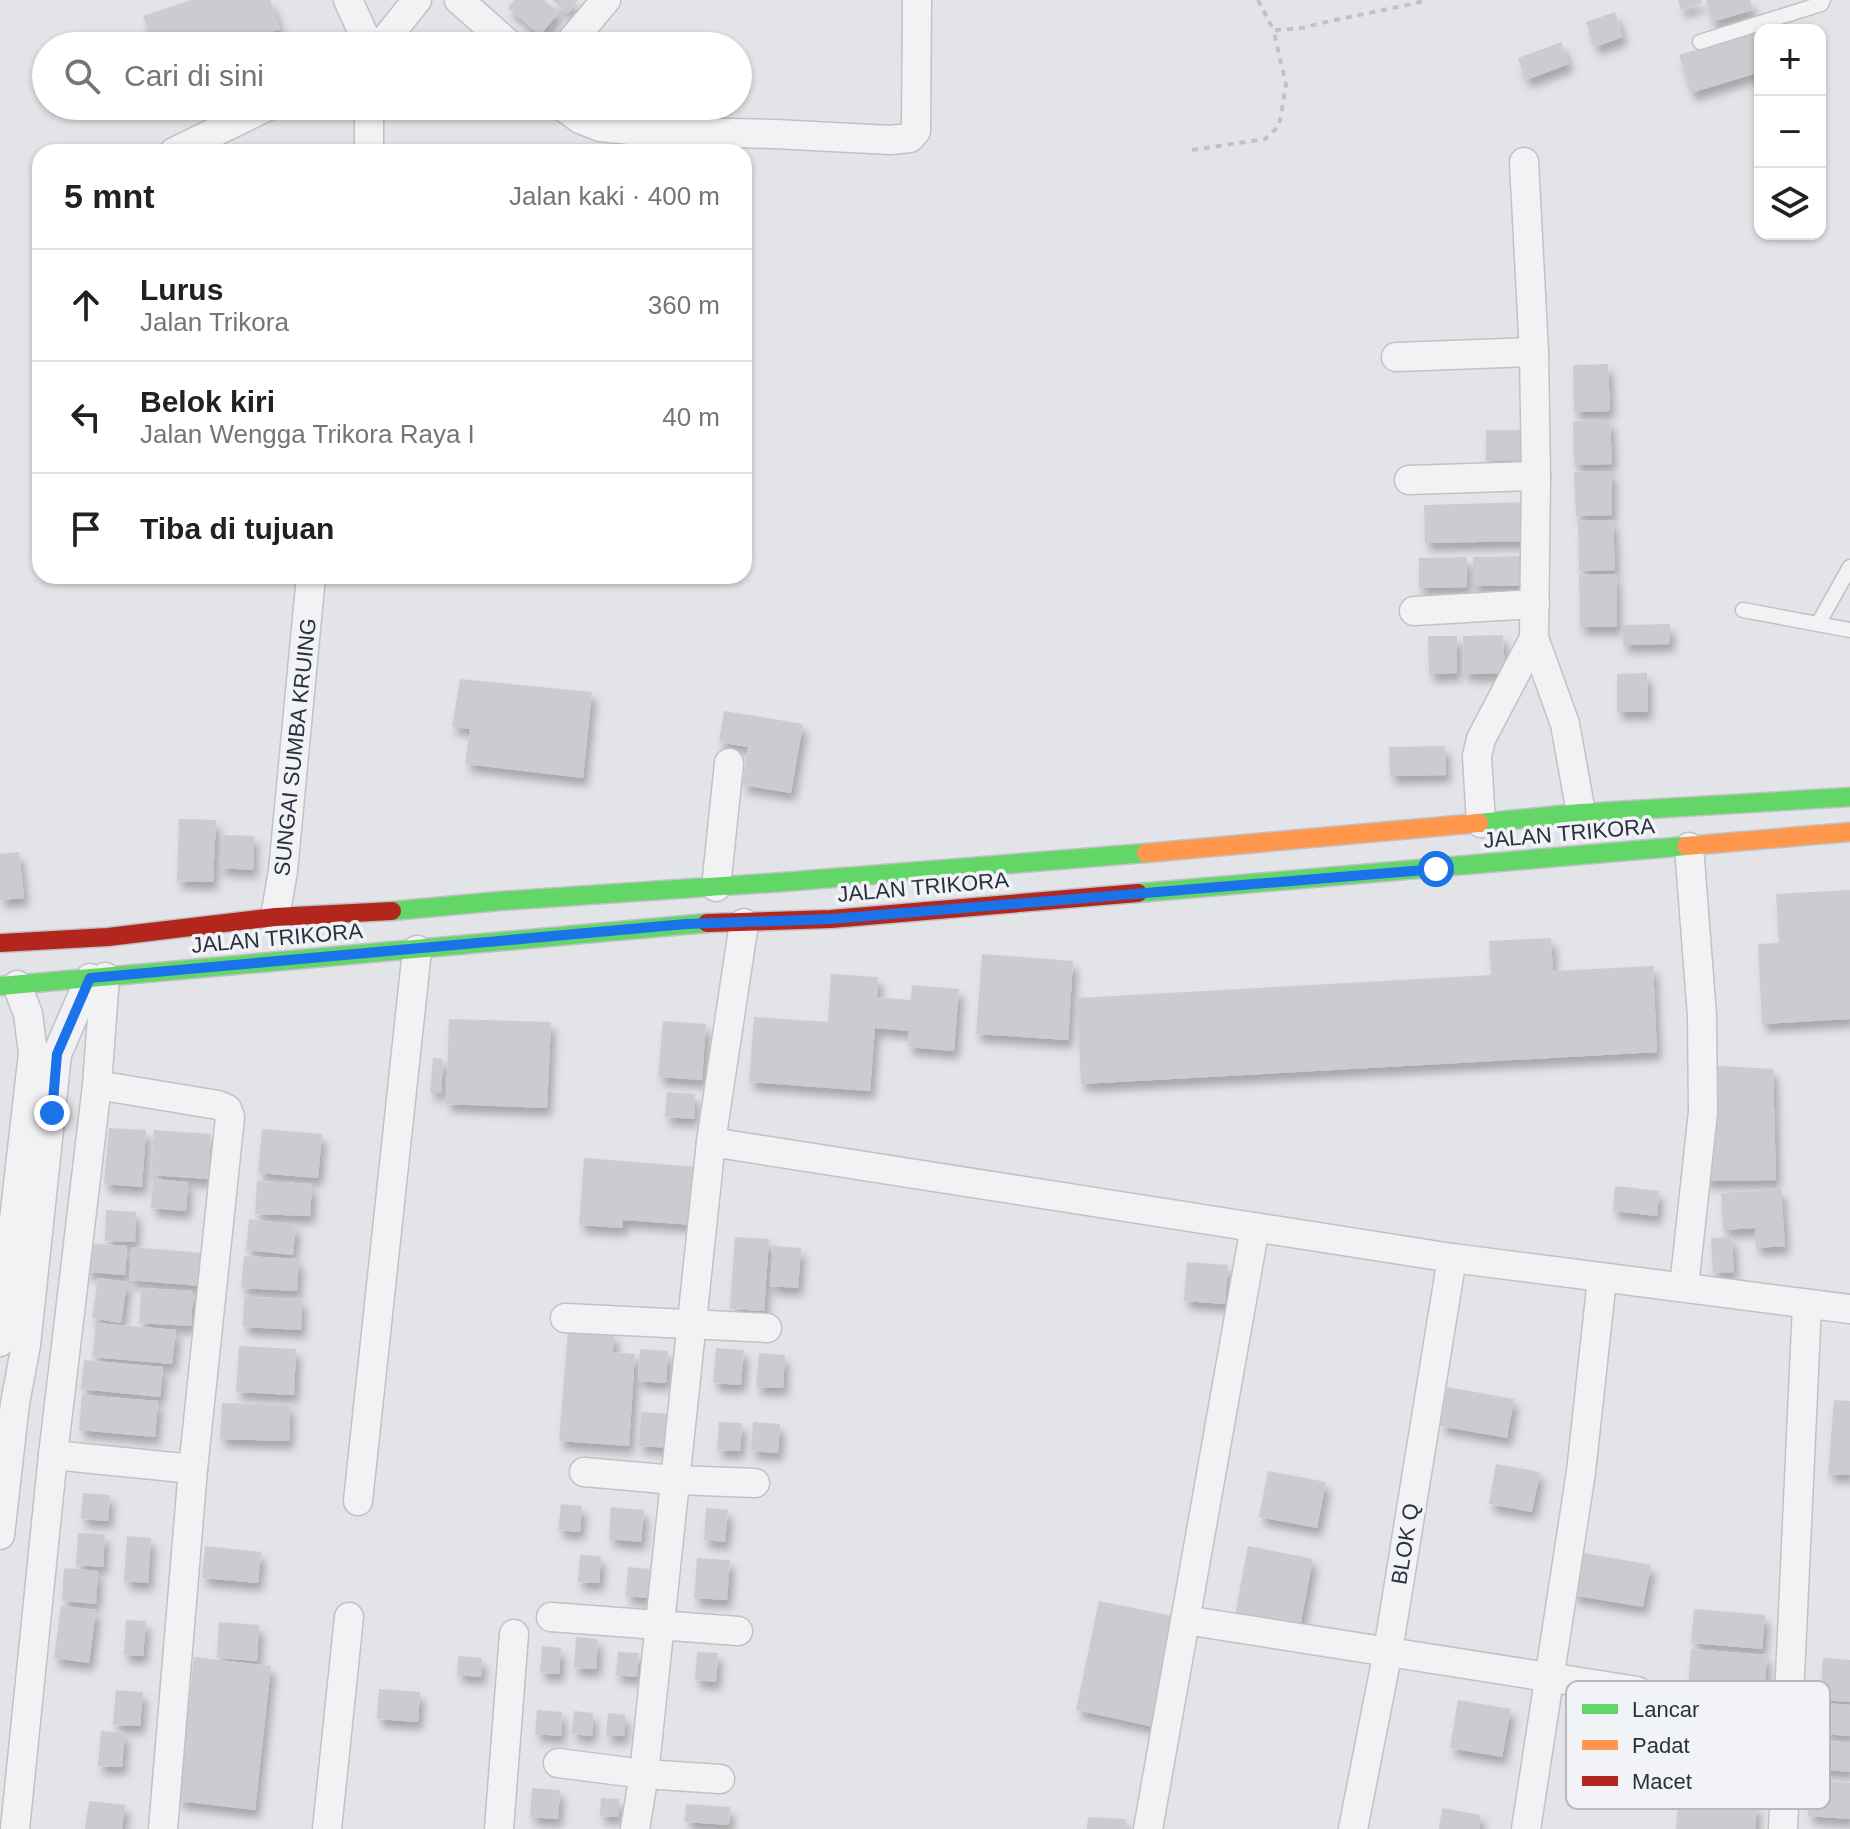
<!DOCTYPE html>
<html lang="id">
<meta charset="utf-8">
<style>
body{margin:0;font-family:Helvetica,sans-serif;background:#f2f2f2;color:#202124}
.controls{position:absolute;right:24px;top:24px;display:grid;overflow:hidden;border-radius:16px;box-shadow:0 2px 6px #0004}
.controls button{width:72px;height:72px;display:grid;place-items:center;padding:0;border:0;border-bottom:2px solid #e0e0e0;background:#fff;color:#202124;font:40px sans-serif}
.stop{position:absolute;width:24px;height:24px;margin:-18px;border:6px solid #1a73e8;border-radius:50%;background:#fff}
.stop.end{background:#1a73e8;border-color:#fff;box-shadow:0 2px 8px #0008}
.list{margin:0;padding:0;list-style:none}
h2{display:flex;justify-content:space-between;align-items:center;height:104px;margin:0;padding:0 32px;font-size:34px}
h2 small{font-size:26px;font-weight:400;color:#757577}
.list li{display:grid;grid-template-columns:52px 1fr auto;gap:24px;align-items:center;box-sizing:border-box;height:112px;padding:0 32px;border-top:2px solid #e0e0e0}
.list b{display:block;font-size:30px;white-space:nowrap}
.list p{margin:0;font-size:26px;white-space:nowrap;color:#757577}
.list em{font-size:26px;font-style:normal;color:#757577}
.icon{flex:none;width:44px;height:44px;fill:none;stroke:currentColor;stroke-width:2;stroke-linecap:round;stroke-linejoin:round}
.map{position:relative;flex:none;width:1850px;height:1829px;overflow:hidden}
.search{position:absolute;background:#fff;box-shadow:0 2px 6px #0004;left:32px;top:32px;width:720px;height:88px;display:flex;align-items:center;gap:20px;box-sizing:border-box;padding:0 28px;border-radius:44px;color:#757577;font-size:30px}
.panel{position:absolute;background:#fff;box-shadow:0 2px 6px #0004;left:32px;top:144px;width:720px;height:440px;border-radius:24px}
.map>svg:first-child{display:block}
.building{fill:#cbcccf;filter:url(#shadow)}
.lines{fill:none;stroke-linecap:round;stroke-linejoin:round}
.lane-casing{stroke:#c1c2c5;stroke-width:17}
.street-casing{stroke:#c1c2c5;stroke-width:31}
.fast-casing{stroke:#bfc1c4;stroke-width:21}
.slow-casing{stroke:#bfc1c4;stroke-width:21}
.jam-casing{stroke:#bfc1c4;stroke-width:21}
.path{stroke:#c0c2c6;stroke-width:4;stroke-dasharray:6 6;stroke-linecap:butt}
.lane{stroke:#f2f2f4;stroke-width:14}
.street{stroke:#f2f2f4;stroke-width:28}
.fast{stroke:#63d668;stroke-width:18}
.slow{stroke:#ff974d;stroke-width:18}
.jam{stroke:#b3261e;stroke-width:18}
.route{stroke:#1a73e8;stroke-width:10}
.labels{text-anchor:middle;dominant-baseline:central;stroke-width:7;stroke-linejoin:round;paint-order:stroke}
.street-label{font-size:22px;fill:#2b313f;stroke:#f1f3f6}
.key{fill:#f1f3f6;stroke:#b6b9bf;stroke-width:2}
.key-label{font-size:22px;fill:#2b313f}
</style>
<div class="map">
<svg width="1850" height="1829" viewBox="0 0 1850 1829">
<defs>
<filter id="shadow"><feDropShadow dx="4.5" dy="8" stdDeviation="4" flood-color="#0004"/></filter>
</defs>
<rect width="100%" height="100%" fill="#e2e4e7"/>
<!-- building -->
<g class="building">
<polygon points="191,0 270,0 280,29 231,46 154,46 143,16"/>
<polygon points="514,0 544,0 559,13 540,35 508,8"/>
<polygon points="552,0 578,0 568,13"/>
<polygon points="1678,0 1701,0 1702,3 1681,10"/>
<polygon points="1706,0 1750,0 1753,10 1712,22"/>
<polygon points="1615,12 1623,37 1595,47 1586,22"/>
<polygon points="1760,30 1760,72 1691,93 1679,55"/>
<polygon points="1561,42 1569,64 1526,80 1518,58"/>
<polygon points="1608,364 1610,411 1574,412 1573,365"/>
<polygon points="1610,420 1612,464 1574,465 1573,421"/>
<polygon points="1486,430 1531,430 1532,460 1486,461"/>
<polygon points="1612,471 1612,515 1576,516 1574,472"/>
<polygon points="1532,502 1533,541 1425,543 1424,505"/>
<polygon points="1613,520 1615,570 1579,571 1578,521"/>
<polygon points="1520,556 1521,586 1473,586 1473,557"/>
<polygon points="1467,557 1467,587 1419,588 1419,558"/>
<polygon points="1616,574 1617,627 1580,627 1579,575"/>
<polygon points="1670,624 1670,644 1623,645 1623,625"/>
<polygon points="1503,635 1505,673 1464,674 1463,636"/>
<polygon points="1428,636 1457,636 1457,673 1429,674"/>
<polygon points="1647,673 1648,712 1617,712 1617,674"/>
<polygon points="460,679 592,692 583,778 465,764 470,729 452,727"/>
<polygon points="724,711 803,724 791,793 742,785 748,747 719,742"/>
<polygon points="1445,746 1446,775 1390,776 1389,747"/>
<polygon points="179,819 216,820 213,882 177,881"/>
<polygon points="222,835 254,836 253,870 220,868"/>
<polygon points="19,852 24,898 0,900 0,854"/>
<polygon points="1850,890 1850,1019 1762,1024 1758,944 1779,943 1776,894"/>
<polygon points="1551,938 1553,971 1653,966 1657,1052 1081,1084 1077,998 1491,975 1489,941"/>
<polygon points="982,954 1073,961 1068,1040 976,1034"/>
<polygon points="831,974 878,977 877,997 911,1000 912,985 959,989 954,1051 908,1047 909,1031 875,1028 870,1091 749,1082 754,1017 828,1022"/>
<polygon points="449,1019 551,1022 547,1108 446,1104"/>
<polygon points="663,1021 706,1024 702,1080 658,1077"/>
<polygon points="433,1058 443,1059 441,1093 430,1093"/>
<polygon points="1705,1065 1773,1069 1776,1180 1704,1181"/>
<polygon points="667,1092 695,1094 694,1119 665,1117"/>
<polygon points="109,1128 146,1130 142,1187 104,1184"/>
<polygon points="262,1129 322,1134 318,1178 258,1173"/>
<polygon points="154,1130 211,1134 208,1179 151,1175"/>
<polygon points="584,1158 699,1167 694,1225 623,1220 622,1228 579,1225"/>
<polygon points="153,1179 188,1182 186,1211 151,1208"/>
<polygon points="257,1181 312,1184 310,1216 255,1214"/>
<polygon points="1615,1186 1659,1191 1657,1216 1613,1211"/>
<polygon points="1781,1189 1785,1246 1756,1248 1755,1228 1723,1230 1721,1193"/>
<polygon points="106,1210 136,1212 135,1242 105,1241"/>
<polygon points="249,1219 296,1225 293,1255 246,1250"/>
<polygon points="735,1237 769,1239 764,1311 730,1309"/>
<polygon points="1732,1237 1734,1272 1713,1273 1711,1238"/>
<polygon points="89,1243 127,1246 125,1275 86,1272"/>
<polygon points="773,1246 801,1248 798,1288 770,1286"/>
<polygon points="132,1247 203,1253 200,1286 129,1280"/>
<polygon points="244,1256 299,1259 297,1291 241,1288"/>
<polygon points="1187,1262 1228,1265 1225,1304 1184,1301"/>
<polygon points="98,1278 127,1282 121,1323 92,1318"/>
<polygon points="141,1288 193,1291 191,1326 139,1323"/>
<polygon points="244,1297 302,1299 301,1330 243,1327"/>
<polygon points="96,1323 176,1330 172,1364 92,1357"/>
<polygon points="568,1330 614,1334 613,1352 635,1354 629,1446 559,1441"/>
<polygon points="239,1346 296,1349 294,1395 236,1392"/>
<polygon points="716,1348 744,1350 741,1385 713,1383"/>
<polygon points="640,1349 668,1351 666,1383 638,1381"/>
<polygon points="759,1353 785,1355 783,1388 756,1387"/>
<polygon points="84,1360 163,1367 160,1397 81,1389"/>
<polygon points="1447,1387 1514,1399 1507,1438 1440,1426"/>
<polygon points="82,1395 158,1401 155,1437 79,1430"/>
<polygon points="1834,1400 1850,1401 1850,1475 1828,1474"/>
<polygon points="222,1403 290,1405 289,1441 220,1439"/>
<polygon points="641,1412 675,1414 673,1448 639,1446"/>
<polygon points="719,1422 742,1423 740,1451 717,1450"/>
<polygon points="753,1422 780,1424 778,1453 751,1451"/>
<polygon points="1496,1464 1540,1472 1532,1512 1489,1504"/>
<polygon points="1268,1471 1326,1482 1317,1528 1259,1517"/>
<polygon points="83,1493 110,1495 108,1521 81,1519"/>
<polygon points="561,1504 582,1506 580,1532 558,1530"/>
<polygon points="611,1507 644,1510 641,1542 609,1539"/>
<polygon points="706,1508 728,1510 725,1542 704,1540"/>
<polygon points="78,1533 105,1534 103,1567 76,1565"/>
<polygon points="127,1536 151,1538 148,1583 124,1581"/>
<polygon points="205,1546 261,1552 258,1583 202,1578"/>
<polygon points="1248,1546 1313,1559 1300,1627 1235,1615"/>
<polygon points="1579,1552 1651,1565 1643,1607 1572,1595"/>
<polygon points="580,1555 601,1556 599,1583 578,1582"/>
<polygon points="697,1558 730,1560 727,1600 694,1598"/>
<polygon points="628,1567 650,1569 648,1598 626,1596"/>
<polygon points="64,1568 98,1571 96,1604 62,1601"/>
<polygon points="1099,1601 1178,1617 1154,1727 1076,1710"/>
<polygon points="61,1606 96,1610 89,1663 54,1658"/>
<polygon points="1694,1609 1765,1615 1762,1649 1691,1643"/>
<polygon points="126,1620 146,1621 143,1656 124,1655"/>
<polygon points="219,1622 259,1625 257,1661 217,1658"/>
<polygon points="576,1637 598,1639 596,1669 574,1668"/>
<polygon points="542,1646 561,1648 559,1674 540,1673"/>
<polygon points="1691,1649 1767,1655 1764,1692 1688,1686"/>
<polygon points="618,1652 639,1653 637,1677 616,1675"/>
<polygon points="697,1652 718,1653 716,1682 695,1680"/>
<polygon points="458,1656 482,1658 481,1677 457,1675"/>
<polygon points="194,1657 271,1666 255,1810 178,1801"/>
<polygon points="1823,1658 1850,1660 1850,1702 1820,1700"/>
<polygon points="379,1689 420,1692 418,1722 377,1719"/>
<polygon points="116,1690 143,1692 140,1726 113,1725"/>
<polygon points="1458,1700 1511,1709 1502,1757 1450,1748"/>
<polygon points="1826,1703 1850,1705 1850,1736 1823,1734"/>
<polygon points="537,1710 562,1712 561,1736 535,1734"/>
<polygon points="574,1711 593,1713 592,1736 572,1734"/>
<polygon points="608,1713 625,1715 624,1736 606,1736"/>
<polygon points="101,1731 125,1733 122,1767 98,1766"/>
<polygon points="1821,1740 1850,1743 1850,1772 1819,1769"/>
<polygon points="1811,1780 1850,1783 1850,1819 1808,1816"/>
<polygon points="532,1788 560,1790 558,1819 530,1817"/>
<polygon points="601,1798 619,1799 618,1817 600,1816"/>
<polygon points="1679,1799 1757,1805 1755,1829 1676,1829"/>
<polygon points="89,1801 125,1805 122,1829 85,1829"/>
<polygon points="686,1804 730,1807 729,1825 685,1822"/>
<polygon points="1442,1808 1481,1815 1479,1829 1439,1829"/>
<polygon points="1088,1817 1126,1819 1125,1829 1087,1829"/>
</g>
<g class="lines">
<!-- lane casing -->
<g class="lane-casing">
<g id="lane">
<polyline points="1700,42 1821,4 1823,0"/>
<polyline points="1743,610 1850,630"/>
<polyline points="1818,624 1850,567"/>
</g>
</g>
<!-- street casing -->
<g class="street-casing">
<g id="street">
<polyline points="348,0 369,46"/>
<polyline points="459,0 511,46"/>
<polyline points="380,46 417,0"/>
<polyline points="567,46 606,0"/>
<polyline points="562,106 580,119 600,127 640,131 775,134 890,140 910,138 916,131 917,0"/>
<polyline points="174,152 268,106"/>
<polyline points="369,152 369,106"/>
<polyline points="1524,162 1534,352 1536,476 1534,638 1565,724 1581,813"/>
<polyline points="1396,357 1534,352"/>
<polyline points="1409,480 1536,476"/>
<polyline points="1414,611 1535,604"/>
<polyline points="1481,823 1477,756 1481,739 1534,638"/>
<polyline points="716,887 729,763"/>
<polyline points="275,917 283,871 311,576"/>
<polyline points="97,1085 218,1105 227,1109 230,1117 193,1469 163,1829"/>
<polyline points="711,1142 1452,1258 1850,1309"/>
<polyline points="1684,1287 1703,1112 1702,1016 1689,847"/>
<polyline points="565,1318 767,1328"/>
<polyline points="0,1342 33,1053 28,1014 17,985"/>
<polyline points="53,1455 193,1469"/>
<polyline points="584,1472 675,1480 755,1483"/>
<polyline points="358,1501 417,950"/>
<polyline points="0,1535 15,1403 26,1345 57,1054 90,978"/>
<polyline points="551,1617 738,1631"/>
<polyline points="1185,1620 1637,1691"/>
<polyline points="558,1763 644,1774 720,1779"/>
<polyline points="15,1829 53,1455 97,1085 105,977"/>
<polyline points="327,1829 349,1617"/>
<polyline points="499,1829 514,1634"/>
<polyline points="635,1829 644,1774 711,1142 744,923"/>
<polyline points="1148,1829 1255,1227"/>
<polyline points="1353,1829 1388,1651 1452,1258"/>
<polyline points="1526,1829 1581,1472 1602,1279"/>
<polyline points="1783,1829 1807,1305"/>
</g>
</g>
<!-- fast casing -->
<g class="fast-casing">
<g id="fast">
<polyline points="1479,823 1581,813 1850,797"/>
<polyline points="1138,893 1686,846"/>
<polyline points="392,911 500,901 783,882 1146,853"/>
<polyline points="0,986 707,923"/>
</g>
</g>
<!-- slow casing -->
<g class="slow-casing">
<g id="slow">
<polyline points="1686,846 1850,832"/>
<polyline points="1146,853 1479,823"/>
</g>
</g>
<!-- jam casing -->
<g class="jam-casing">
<g id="jam">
<polyline points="707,923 831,919 1138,893"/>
<polyline points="0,943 108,937 275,917 392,911"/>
</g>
</g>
<!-- path -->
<g class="path">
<path d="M1258 0 1274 31C1284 28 1295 30 1305 27 1346 17 1387 10 1428 0"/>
<polyline points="1192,150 1265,139 1279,126 1286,85 1274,32"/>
</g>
<!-- lane -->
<use href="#lane" class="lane"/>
<!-- street -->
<use href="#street" class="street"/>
<!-- fast -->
<use href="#fast" class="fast"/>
<!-- slow -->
<use href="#slow" class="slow"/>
<!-- jam -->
<use href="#jam" class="jam"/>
</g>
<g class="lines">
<!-- route -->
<polyline class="route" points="52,1113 57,1054 90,978 686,924 831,919 1436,869"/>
</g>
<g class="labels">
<!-- street labels -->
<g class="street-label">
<text transform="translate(295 747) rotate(-84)">SUNGAI SUMBA KRUING</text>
<text transform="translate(1569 833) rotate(-5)">JALAN TRIKORA</text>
<text transform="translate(923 887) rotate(-5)">JALAN TRIKORA</text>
<text transform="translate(277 938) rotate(-5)">JALAN TRIKORA</text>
<text transform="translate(1405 1544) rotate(-81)">BLOK Q</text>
</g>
</g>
<!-- legend -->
<rect x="1566" y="1681" width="264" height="128" rx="12" class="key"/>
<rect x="1582" y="1704" width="36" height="10" fill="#63d668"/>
<rect x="1582" y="1740" width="36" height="10" fill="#ff974d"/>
<rect x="1582" y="1776" width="36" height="10" fill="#b3261e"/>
<g class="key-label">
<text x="1632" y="1717">Lancar</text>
<text x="1632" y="1753">Padat</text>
<text x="1632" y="1789">Macet</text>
</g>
</svg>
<div class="controls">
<button>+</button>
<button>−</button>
<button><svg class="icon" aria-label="layers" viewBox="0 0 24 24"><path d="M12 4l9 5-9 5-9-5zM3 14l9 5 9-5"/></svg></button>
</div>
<div class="stop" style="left:1436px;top:869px"></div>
<div class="stop end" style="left:52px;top:1113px"></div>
<div class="search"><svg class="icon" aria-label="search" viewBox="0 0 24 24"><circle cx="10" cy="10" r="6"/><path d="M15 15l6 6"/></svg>Cari di sini</div>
<section class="panel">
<h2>5 mnt<small>Jalan kaki · 400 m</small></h2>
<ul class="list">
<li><svg class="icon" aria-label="ahead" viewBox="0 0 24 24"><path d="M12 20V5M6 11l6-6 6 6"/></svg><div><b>Lurus</b><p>Jalan Trikora</p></div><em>360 m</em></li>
<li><svg class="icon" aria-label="left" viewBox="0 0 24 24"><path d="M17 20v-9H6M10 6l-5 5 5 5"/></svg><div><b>Belok kiri</b><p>Jalan Wengga Trikora Raya I</p></div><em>40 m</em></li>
<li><svg class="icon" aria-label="arrive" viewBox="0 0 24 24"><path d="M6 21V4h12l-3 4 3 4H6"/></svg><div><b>Tiba di tujuan</b></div></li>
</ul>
</section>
</div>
